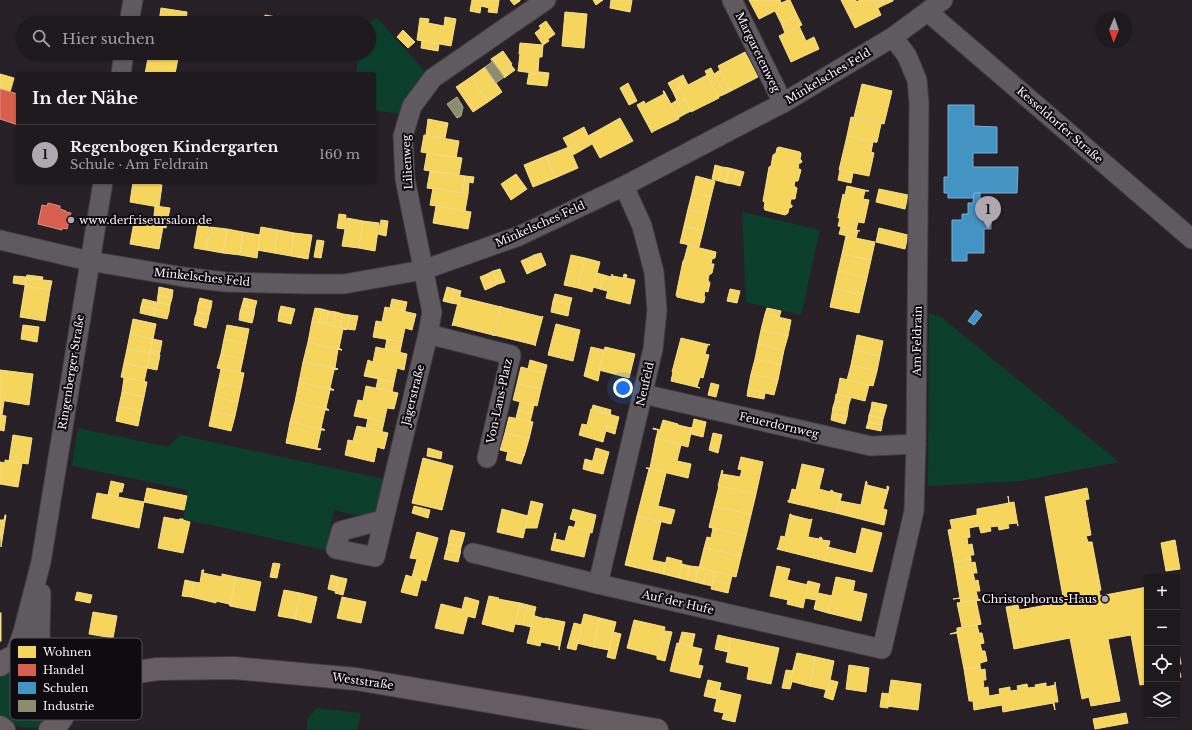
<!DOCTYPE html>
<html lang="de">
<meta charset="utf-8">
<style>
body{margin:0;font-family:"Libre Baskerville",serif;background:#2a262a;color:#f1f3f6}
.controls{position:absolute;right:12px;bottom:12px;display:grid;overflow:hidden;border-radius:4px;box-shadow:0 1px 3px #0004}
.controls button{width:36px;height:36px;display:grid;place-items:center;padding:0;border:0;border-bottom:1px solid #3b383b;background:#1d191d;color:#f1f3f6;font:20px sans-serif}
.compass{position:absolute;left:1096px;top:12px;width:36px;height:36px;border-radius:50%;background:#1d191d;box-shadow:0 1px 3px #0004;rotate:182deg}
.you{position:absolute;left:623px;top:388px;width:14px;height:14px;margin:-10px;border:3px solid #fff;border-radius:50%;background:#1a73e8;box-shadow:0 0 0 6px #1a73e833}
.badge{display:grid;place-items:center;width:26px;height:26px;border-radius:50%;background:#b0a8b0;color:#111;font-size:13px;font-weight:700}
.pin{position:absolute;translate:-50% -33px;filter:drop-shadow(0 1px 2px #0008)}
.pin::after{content:'';position:absolute;top:21px;width:14px;height:12px;background:inherit;clip-path:polygon(0 0,100% 0,50% 100%)}
.list{margin:0;padding:0;list-style:none}
h2{display:flex;justify-content:space-between;align-items:center;height:52px;margin:0;padding:0 16px;font-size:17px}
h2 small{font-size:13px;font-weight:400;color:#a0a0a4}
.list li{display:grid;grid-template-columns:26px 1fr auto;gap:12px;align-items:center;box-sizing:border-box;height:60px;padding:0 16px;border-top:1px solid #3b383b}
.list b{display:block;font-size:15px;white-space:nowrap}
.list p{margin:0;font-size:13px;white-space:nowrap;color:#a0a0a4}
.list em{font-size:13px;font-style:normal;color:#a0a0a4}
.icon{flex:none;width:22px;height:22px;fill:none;stroke:currentColor;stroke-width:2;stroke-linecap:round;stroke-linejoin:round}
.map{position:relative;flex:none;width:1192px;height:730px;overflow:hidden}
.search{position:absolute;background:#1d191d;box-shadow:0 1px 3px #0004;left:16px;top:16px;width:360px;height:44px;display:flex;align-items:center;gap:10px;box-sizing:border-box;padding:0 14px;border-radius:22px;color:#a0a0a4;font-size:15px}
.panel{position:absolute;background:#1d191d;box-shadow:0 1px 3px #0004;left:16px;top:72px;width:360px;height:112px;border-radius:4px}
.map>svg:first-child{display:block}
.green{fill:#0c3e2c}
.homes{fill:#f6d55c;stroke:#f7dd8b}
.shops{fill:#d6604d;stroke:#e08c81}
.schools{fill:#4393c3;stroke:#7aafd4}
.industry{fill:#8c8c6e;stroke:#adaa98}
.lines{fill:none;stroke-linecap:round;stroke-linejoin:round}
.street-casing{stroke:#423d42;stroke-width:21}
.secondary-casing{stroke:#423d42;stroke-width:24}
.street{stroke:#5f5a5f;stroke-width:19}
.secondary{stroke:#655d62;stroke-width:22}
.poi-dot{fill:#b0a8b0;stroke:#0f0a0f;stroke-width:1.5}
.labels{text-anchor:middle;dominant-baseline:central;stroke-width:4;stroke-linejoin:round;paint-order:stroke}
.street-label{font-size:11px;fill:#f9f1fa;stroke:#0f0a0f}
.poi-label{font-size:11px;fill:#f9f1fa;stroke:#0f0a0f;text-anchor:start}
.key{fill:#0f0a0f;stroke:#554f56;stroke-width:1}
.key-label{font-size:11px;fill:#f9f1fa}
</style>
<div class="map">
<svg width="1192" height="730" viewBox="0 0 1192 730">
<rect width="100%" height="100%" fill="#272127"/>
<!-- green -->
<g class="green">
<polygon points="377,18 427,74 400,114 374,110 374,74 356,74 359,53 369,53 368,23"/>
<polygon points="742,212 820,230 801,315 746,302"/>
<polygon points="929,313 941,317 1119,462 1021,481 928,486"/>
<polygon points="78,428 168,447 180,435 384,479 377,510 371,515 355,515 334,510 326,550 183,519 188,490 72,466"/>
<path d="M33 664 56 680 59 706C54 712 49 720 43 726 30 730 9 727 0 715V678L5 673 14 666Z"/>
<polygon points="317,708 361,713 357,730 307,730 307,720"/>
</g>
<!-- homes -->
<g class="homes">
<polygon points="472,0 499,0 497,13 488,12 489,8 481,6 480,13 470,11"/>
<polygon points="510,0 520,0 520,1 514,5"/>
<polygon points="593,0 603,0 596,5"/>
<polygon points="611,0 632,0 630,12 610,8"/>
<polygon points="749,0 780,0 783,7 759,19"/>
<polygon points="788,0 790,0 797,15 781,23 775,11 783,7 781,3"/>
<polygon points="841,0 856,0 856,2 860,0 874,0 881,15 855,28"/>
<polygon points="874,0 882,0 884,5 878,8"/>
<polygon points="882,0 893,0 893,1 884,5"/>
<polygon points="161,8 187,12 186,23 166,23 159,22"/>
<polygon points="565,12 587,14 584,48 562,46"/>
<polygon points="265,15 282,18 282,23 264,23"/>
<polygon points="797,15 802,25 785,33 781,23"/>
<polygon points="445,17 456,19 451,46 417,40 420,18 429,19 428,23 444,26"/>
<polygon points="282,18 299,20 299,23 282,23"/>
<polygon points="546,21 555,34 548,39 539,26"/>
<polygon points="799,26 806,41 814,37 819,49 791,62 779,36"/>
<polygon points="541,28 549,41 543,45 535,33"/>
<polygon points="403,30 415,42 408,48 397,37"/>
<polygon points="422,40 439,44 438,51 421,48"/>
<polygon points="520,43 543,45 542,57 539,57 538,72 540,72 540,74 518,71 520,54 519,54"/>
<polygon points="503,51 512,64 500,72 491,59"/>
<polygon points="745,52 758,77 731,91 718,66"/>
<polygon points="149,53 178,58 175,74 145,74"/>
<polygon points="511,65 515,70 504,78 501,72"/>
<polygon points="485,67 502,92 488,102 471,77"/>
<polygon points="711,68 718,82 712,86 705,71"/>
<polygon points="720,70 731,91 725,94 714,74"/>
<polygon points="540,72 549,73 547,86 527,84 529,73 540,74"/>
<polygon points="0,74 14,78 10,92 0,89"/>
<polygon points="683,75 686,81 678,85 679,88 673,92 668,83"/>
<polygon points="707,75 719,98 691,112 678,85 686,81 688,85"/>
<polygon points="471,77 488,102 473,112 456,87"/>
<polygon points="718,82 725,94 718,97 712,86"/>
<polygon points="628,83 637,101 629,105 620,88"/>
<polygon points="862,84 892,91 884,124 854,117"/>
<polygon points="679,88 685,99 678,103 673,92"/>
<polygon points="663,91 664,91 679,119 652,132 652,133 637,105 644,101 645,104 664,94"/>
<polygon points="685,99 691,111 685,114 678,103"/>
<polygon points="677,100 685,114 678,118 671,104"/>
<polygon points="851,117 881,124 877,142 847,136"/>
<polygon points="620,118 633,141 600,158 588,136"/>
<polygon points="428,119 448,123 445,138 426,135"/>
<polygon points="584,127 592,144 580,151 571,134"/>
<polygon points="571,134 580,151 573,155 569,147 568,147 563,138"/>
<polygon points="424,135 459,141 456,158 421,152"/>
<polygon points="847,136 877,142 873,142 871,152 874,153 869,176 839,170"/>
<polygon points="569,147 578,168 555,178 546,156"/>
<polygon points="779,147 800,152 801,154 800,159 802,161 801,163 799,163 798,169 800,169 801,170 798,181 795,181 794,186 797,188 795,199 791,199 790,205 792,205 792,207 789,208 788,213 785,215 765,210 764,208 765,203 763,201 769,167 771,166 773,155 776,153 777,148"/>
<polygon points="427,153 462,158 459,175 424,170"/>
<polygon points="546,156 555,178 533,187 524,165"/>
<polygon points="715,165 722,167 719,181 712,179"/>
<polygon points="722,167 729,168 726,183 719,181"/>
<polygon points="729,168 737,170 733,184 726,183"/>
<polygon points="737,170 744,172 740,186 733,184"/>
<polygon points="840,170 853,173 851,183 838,180"/>
<polygon points="430,171 465,176 462,193 427,188"/>
<polygon points="516,174 527,189 511,200 501,184"/>
<polygon points="465,176 474,177 473,183 469,182 468,194 462,193"/>
<polygon points="696,176 715,181 711,197 692,193"/>
<polygon points="133,182 143,182 162,185 159,207 130,202"/>
<polygon points="847,186 869,191 865,191 863,199 869,200 864,223 858,222 856,230 860,231 838,226 840,218 838,218 843,194 845,195"/>
<polygon points="433,188 468,194 465,211 430,205"/>
<polygon points="879,189 908,195 905,209 876,202"/>
<polygon points="692,193 711,197 707,214 688,209"/>
<polygon points="155,206 170,208 168,218 154,216"/>
<polygon points="436,206 471,212 468,229 433,223"/>
<polygon points="688,209 707,214 703,231 684,226"/>
<polygon points="339,214 346,215 345,229 337,228"/>
<polygon points="154,216 168,218 166,228 152,225"/>
<polygon points="347,218 363,221 359,248 342,246"/>
<polygon points="381,220 388,221 386,236 378,234"/>
<polygon points="363,221 379,223 375,251 359,248"/>
<polygon points="134,222 163,227 159,249 130,244"/>
<polygon points="198,225 209,227 206,250 194,248"/>
<polygon points="684,226 703,231 699,247 680,243"/>
<polygon points="210,227 227,229 223,253 206,250"/>
<polygon points="261,227 278,230 274,253 257,250"/>
<polygon points="841,227 858,231 856,238 839,234"/>
<polygon points="879,228 908,235 905,249 876,242"/>
<polygon points="227,229 243,232 240,255 223,253"/>
<polygon points="278,230 294,233 291,256 274,253"/>
<polygon points="243,232 260,235 257,258 240,255"/>
<polygon points="294,233 312,235 308,259 291,256"/>
<polygon points="846,236 875,242 871,260 842,254"/>
<polygon points="317,240 324,241 321,258 314,257"/>
<polygon points="688,245 716,252 715,258 712,259 711,264 714,264 712,273 709,275 708,280 710,283 708,292 705,291 704,295 705,297 704,302 702,303 677,297 676,295 683,261 684,260"/>
<polygon points="541,253 546,265 540,268 534,255"/>
<polygon points="842,254 871,260 867,278 838,271"/>
<polygon points="534,255 540,268 533,271 528,258"/>
<polygon points="571,255 585,258 578,288 564,285"/>
<polygon points="528,258 533,271 527,274 521,261"/>
<polygon points="585,258 600,262 592,292 578,288"/>
<polygon points="500,269 505,282 498,284 493,271"/>
<polygon points="493,271 498,284 492,287 487,274"/>
<polygon points="838,271 867,278 863,295 834,289"/>
<polygon points="597,273 604,275 600,289 593,287"/>
<polygon points="487,274 492,287 485,290 480,277"/>
<polygon points="612,274 613,276 623,278 624,274 627,275 626,278 635,280 630,304 606,298"/>
<polygon points="27,275 43,277 42,280 41,281 26,278"/>
<polygon points="604,275 611,277 607,291 600,289"/>
<polygon points="14,276 26,277 25,285 13,283"/>
<polygon points="26,278 52,281 50,290 25,286"/>
<polygon points="25,286 50,290 45,321 20,317"/>
<polygon points="159,287 173,290 172,298 158,295"/>
<polygon points="447,287 454,289 451,303 443,301"/>
<polygon points="454,289 461,291 457,304 451,303"/>
<polygon points="730,289 740,291 737,303 727,301"/>
<polygon points="834,289 863,295 859,313 830,307"/>
<polygon points="555,294 572,298 570,305 553,301"/>
<polygon points="158,295 172,298 170,305 157,302"/>
<polygon points="460,295 460,297 501,307 501,306 493,336 493,335 453,325 452,326"/>
<polygon points="200,298 212,301 211,308 198,305"/>
<polygon points="244,298 257,301 255,308 242,305"/>
<polygon points="143,299 156,302 155,309 141,306"/>
<polygon points="392,299 407,302 405,311 390,308"/>
<polygon points="553,301 570,305 568,316 551,312"/>
<polygon points="157,302 170,305 169,312 155,309"/>
<polygon points="198,305 211,308 209,315 197,312"/>
<polygon points="242,305 255,308 254,315 240,312"/>
<polygon points="141,306 155,309 153,316 140,313"/>
<polygon points="281,306 295,309 293,316 279,313"/>
<polygon points="501,306 501,307 542,317 543,316 535,346 535,345 494,335 494,336"/>
<polygon points="385,307 416,314 412,330 405,328 402,342 373,337 376,321 382,322"/>
<polygon points="315,308 322,309 319,323 312,321"/>
<polygon points="767,308 781,311 779,318 765,314"/>
<polygon points="155,309 169,312 167,319 153,316"/>
<polygon points="322,309 329,311 326,324 319,323"/>
<polygon points="329,311 336,312 333,326 326,324"/>
<polygon points="197,312 209,315 208,321 195,318"/>
<polygon points="240,312 254,315 252,323 239,320"/>
<polygon points="336,312 343,314 340,328 333,326"/>
<polygon points="279,313 293,316 291,324 278,321"/>
<polygon points="343,314 350,315 347,329 340,328"/>
<polygon points="765,314 791,320 788,336 761,330"/>
<polygon points="350,315 358,316 355,330 347,329"/>
<polygon points="195,318 208,321 206,328 194,325"/>
<polygon points="133,319 156,324 153,339 130,334"/>
<polygon points="312,321 347,329 346,330 343,329 339,348 342,350 308,342"/>
<polygon points="556,324 580,330 573,361 548,355"/>
<polygon points="23,325 39,327 37,342 21,339"/>
<polygon points="227,325 249,329 246,344 224,339"/>
<polygon points="761,330 788,336 784,350 758,344"/>
<polygon points="130,334 153,339 150,353 127,349"/>
<polygon points="857,335 883,341 880,356 854,350"/>
<polygon points="681,338 710,345 708,344 705,354 709,355 703,378 700,377 697,387 700,388 671,381 673,372 672,372"/>
<polygon points="153,339 162,341 160,352 150,350"/>
<polygon points="224,339 246,344 243,359 221,354"/>
<polygon points="387,339 402,342 400,352 385,349"/>
<polygon points="308,342 342,350 338,349 335,368 338,369 303,362"/>
<polygon points="758,344 784,350 781,365 755,359"/>
<polygon points="376,347 407,354 404,370 397,368 394,382 364,376 368,360 373,362"/>
<polygon points="591,347 604,350 598,381 584,376"/>
<polygon points="605,347 635,354 629,378 599,370"/>
<polygon points="127,349 150,353 147,368 124,363"/>
<polygon points="150,350 160,352 159,355 150,353"/>
<polygon points="854,350 880,356 877,371 851,365"/>
<polygon points="150,353 160,355 157,370 147,368"/>
<polygon points="221,354 243,359 240,373 217,368"/>
<polygon points="755,359 781,365 778,380 751,374"/>
<polygon points="530,360 547,365 545,373 528,369"/>
<polygon points="303,362 338,369 334,370 330,388 334,390 299,382"/>
<polygon points="124,363 147,368 144,382 121,377"/>
<polygon points="851,365 877,371 873,386 847,380"/>
<polygon points="521,367 545,373 541,389 517,384"/>
<polygon points="221,369 244,373 241,388 218,383"/>
<polygon points="0,370 33,374 29,405 0,400"/>
<polygon points="751,374 778,380 774,395 748,389"/>
<polygon points="124,378 147,382 144,397 122,392"/>
<polygon points="840,378 869,385 865,401 837,394"/>
<polygon points="378,379 394,382 392,392 376,388"/>
<polygon points="299,382 334,390 330,390 326,408 329,410 295,402"/>
<polygon points="218,383 241,388 238,402 215,397"/>
<polygon points="711,383 719,385 716,397 708,395"/>
<polygon points="517,384 541,389 537,406 513,400"/>
<polygon points="366,386 398,393 394,409 387,408 384,422 354,416 358,400 363,401"/>
<polygon points="748,389 765,393 764,399 747,396"/>
<polygon points="122,392 144,397 141,411 119,406"/>
<polygon points="836,394 851,398 849,404 835,401"/>
<polygon points="215,397 238,402 235,416 212,412"/>
<polygon points="0,400 4,401 2,415 0,415"/>
<polygon points="835,401 849,404 848,410 833,407"/>
<polygon points="295,402 329,410 325,410 321,428 325,430 290,422"/>
<polygon points="520,402 534,405 532,414 518,410"/>
<polygon points="872,402 887,405 885,412 871,409"/>
<polygon points="593,405 611,410 610,415 592,409"/>
<polygon points="119,406 141,411 138,426 116,421"/>
<polygon points="833,407 848,410 847,417 832,414"/>
<polygon points="591,409 619,417 616,429 607,426 603,442 579,435 582,424 587,425"/>
<polygon points="871,409 885,412 883,419 869,415"/>
<polygon points="518,410 532,414 530,422 516,418"/>
<polygon points="212,412 235,416 231,431 209,426"/>
<polygon points="832,414 847,417 845,424 831,420"/>
<polygon points="0,415 6,416 4,431 0,430"/>
<polygon points="869,415 883,419 882,425 868,422"/>
<polygon points="509,417 533,422 529,439 505,433"/>
<polygon points="368,418 384,422 382,431 366,428"/>
<polygon points="694,419 706,422 703,437 691,434"/>
<polygon points="663,420 678,424 678,425 691,428 691,427 692,428 688,447 656,438 658,430 653,429 653,428 660,430"/>
<polygon points="290,422 325,430 321,430 317,448 321,449 320,450 286,443"/>
<polygon points="868,422 882,425 881,431 866,428"/>
<polygon points="357,426 388,433 384,449 377,447 374,462 345,455 348,440 353,441"/>
<polygon points="607,426 616,429 615,434 606,431"/>
<polygon points="505,433 529,439 524,456 500,450"/>
<polygon points="713,433 722,435 718,453 709,450"/>
<polygon points="13,435 32,438 28,464 9,461"/>
<polygon points="656,438 681,445 677,461 691,464 688,478 646,468 650,468"/>
<polygon points="428,448 442,452 441,459 427,456"/>
<polygon points="596,448 609,452 603,474 590,471"/>
<polygon points="508,451 524,455 521,464 506,460"/>
<polygon points="741,457 763,462 756,494 718,486 722,470 723,471 722,474 740,477 742,470 738,469"/>
<polygon points="423,458 453,466 442,510 412,503"/>
<polygon points="585,459 592,461 590,471 583,469"/>
<polygon points="5,460 22,463 18,487 0,484 0,462 5,463"/>
<polygon points="802,464 824,469 819,489 830,492 831,490 833,491 833,492 841,494 836,513 788,502 788,500 789,501 792,489 796,490"/>
<polygon points="649,469 666,473 658,506 675,510 671,524 637,516"/>
<polygon points="111,481 124,484 122,492 119,492 118,497 108,495"/>
<polygon points="866,481 867,482 867,485 887,490 887,486 889,487 883,509 887,510 884,525 836,513 841,494 842,494 840,501 861,505"/>
<polygon points="719,486 756,494 751,515 714,506"/>
<polygon points="147,488 187,496 184,510 144,502"/>
<polygon points="1087,488 1089,499 1085,500 1091,535 1086,536 1088,542 1092,542 1101,590 1099,591 1100,596 1147,587 1147,609 1144,610 1147,623 1147,684 1140,685 1131,635 1108,639 1120,701 1091,706 1089,697 1082,699 1070,638 1014,649 1006,607 1018,605 1019,610 1064,602 1045,497"/>
<polygon points="97,493 144,502 139,528 92,518"/>
<polygon points="1008,496 1009,503 1014,502 1018,526 1017,523 1008,524 1009,528 999,530 998,526 990,527 991,531 981,533 979,526 969,528 970,537 967,538 968,545 972,544 974,555 970,555 971,559 954,562 948,530 952,529 950,520 977,515 977,509 1009,503"/>
<polygon points="531,501 543,504 537,528 525,528"/>
<polygon points="414,506 430,510 428,518 412,513"/>
<polygon points="714,506 751,515 746,536 709,527"/>
<polygon points="502,509 528,516 523,538 497,532"/>
<polygon points="573,509 596,515 592,533 574,528 576,521 570,519"/>
<polygon points="790,514 791,514 791,515 811,520 811,519 812,519 808,537 819,539 820,537 822,538 822,540 830,541 825,561 777,549 777,548 778,548 781,536 785,537"/>
<polygon points="5,515 6,515 1,547 0,520 4,520"/>
<polygon points="637,516 661,522 652,560 666,563 663,574 625,565"/>
<polygon points="164,517 179,520 179,519 183,519 183,520 190,522 183,553 158,548"/>
<polygon points="569,526 590,532 584,557 551,550 555,533 556,533 555,539 565,541"/>
<polygon points="709,527 746,536 741,556 704,548 707,537 711,538 713,528"/>
<polygon points="862,528 882,533 872,572 825,561 828,547 856,554"/>
<polygon points="451,530 465,533 463,541 449,537"/>
<polygon points="417,532 438,538 426,581 412,577 417,559 410,558"/>
<polygon points="449,537 463,541 461,547 448,544"/>
<polygon points="1175,540 1180,569 1166,571 1161,543"/>
<polygon points="448,544 461,547 460,554 446,551"/>
<polygon points="704,548 741,556 736,577 699,568"/>
<polygon points="446,551 460,554 458,562 444,559"/>
<polygon points="667,557 682,561 679,578 663,574"/>
<polygon points="971,559 971,563 975,562 977,573 973,573 975,581 978,580 980,591 976,591 978,599 982,600 961,603 960,598 953,599 960,598 954,562"/>
<polygon points="273,563 280,564 277,578 270,577"/>
<polygon points="682,564 690,566 687,580 679,578"/>
<polygon points="690,566 699,567 695,582 687,580"/>
<polygon points="777,566 790,569 787,580 808,585 803,608 787,604 788,600 770,596"/>
<polygon points="699,567 707,570 703,584 695,582"/>
<polygon points="202,570 204,570 203,573 222,577 222,574 236,577 230,606 229,604 216,601 216,603 191,597 194,582 200,583"/>
<polygon points="707,570 715,572 712,586 703,584"/>
<polygon points="715,572 732,576 730,584 713,580"/>
<polygon points="331,575 338,577 335,591 328,589"/>
<polygon points="406,575 421,580 417,596 401,592"/>
<polygon points="236,577 261,582 255,611 230,606"/>
<polygon points="338,577 347,579 343,595 335,593"/>
<polygon points="836,577 855,581 853,591 867,594 861,621 828,613"/>
<polygon points="185,580 194,582 191,597 182,596"/>
<polygon points="713,580 730,584 728,593 711,589"/>
<polygon points="808,581 820,584 816,600 805,598 808,585 807,584"/>
<polygon points="284,590 300,593 295,619 278,616"/>
<polygon points="77,592 92,595 90,603 75,600"/>
<polygon points="300,593 317,597 311,623 295,619"/>
<polygon points="818,593 832,596 828,613 814,609"/>
<polygon points="489,596 499,598 498,599 520,603 513,632 482,624"/>
<polygon points="342,597 366,602 361,623 337,618"/>
<polygon points="465,597 479,601 475,618 467,616 469,611 462,609"/>
<polygon points="976,600 981,624 962,627 957,603"/>
<polygon points="520,603 528,605 523,625 515,624"/>
<polygon points="441,604 469,611 463,634 435,628"/>
<polygon points="528,605 536,607 531,627 523,625"/>
<polygon points="93,612 117,616 113,638 89,634"/>
<rect x="0" y="613" width="1" height="28"/>
<polygon points="584,614 600,618 593,647 577,643"/>
<polygon points="534,615 535,616 545,619 545,618 565,622 559,650 559,646 541,642 540,646 527,643"/>
<polygon points="600,618 616,622 609,650 593,647"/>
<polygon points="634,620 665,627 659,656 627,648"/>
<polygon points="574,623 582,625 576,650 567,648"/>
<polygon points="981,624 977,625 979,633 982,633 984,643 980,644 982,651 985,651 987,661 980,663 980,666 964,669 957,633 950,634 957,632 957,628"/>
<polygon points="665,631 672,632 665,661 657,659 657,656 659,656"/>
<polygon points="613,632 621,634 615,659 607,657"/>
<polygon points="682,632 695,634 692,647 679,643"/>
<polygon points="718,635 731,638 728,652 715,649"/>
<polygon points="731,638 779,648 771,684 747,679 749,667 726,662"/>
<polygon points="1177,641 1181,664 1178,665 1181,677 1177,678"/>
<polygon points="677,643 702,649 698,665 703,666 700,678 670,671"/>
<polygon points="797,653 816,657 809,686 790,681"/>
<polygon points="816,657 834,661 828,690 809,686"/>
<polygon points="849,665 869,668 866,692 846,689"/>
<polygon points="980,666 981,670 985,669 986,680 983,680 984,688 988,687 989,696 1000,694 999,689 1010,687 1010,691 1018,690 1017,686 1027,684 1028,688 1036,687 1035,685 1046,683 1046,687 1055,685 1055,682 1058,702 1054,702 1055,710 1053,703 1003,712 1002,705 974,710 973,701 969,701 964,669"/>
<polygon points="786,670 793,671 790,681 792,682 790,689 782,688"/>
<polygon points="708,680 721,683 717,699 704,696"/>
<polygon points="830,680 838,682 833,700 824,697 826,690 828,690"/>
<polygon points="891,680 921,684 918,710 887,706"/>
<polygon points="719,690 741,695 735,722 722,719 724,713 714,711"/>
<polygon points="882,693 889,694 888,708 880,707"/>
<polygon points="1126,713 1128,723 1095,729 1093,719"/>
</g>
<!-- shops -->
<g class="shops">
<polygon points="0,89 18,94 18,125 0,119"/>
<polygon points="48,203 60,206 60,209 66,211 66,212 71,213 67,229 62,228 62,230 38,224 42,205 47,206"/>
</g>
<!-- schools -->
<g class="schools">
<polygon points="948,105 974,105 974,126 997,127 997,153 973,153 973,167 1018,167 1017,193 974,193 974,198 948,198 948,193 944,193 944,177 948,177"/>
<polygon points="974,193 980,193 980,203 991,203 991,229 984,229 984,253 967,253 967,261 952,261 952,220 962,220 962,214 968,214 968,203 973,203"/>
<polygon points="976,310 982,315 974,325 968,321"/>
</g>
<!-- industry -->
<g class="industry">
<polygon points="491,59 504,77 496,83 485,67 492,62"/>
<polygon points="457,97 463,107 461,116 457,118 447,104"/>
</g>
<g class="lines">
<!-- street casing -->
<g class="street-casing">
<g id="street">
<polyline points="732,0 783,103"/>
<polyline points="928,12 1192,239"/>
<polyline points="129,23 133,0"/>
<polyline points="121,74 124,53"/>
<polyline points="0,240 89,261 184,277 225,282 309,284 344,284 423,270 519,236 624,186 750,120 783,103 893,37 943,0"/>
<polyline points="428,334 511,355 487,458"/>
<polyline points="643,394 871,446 916,444"/>
<polyline points="383,520 341,531 336,549 375,557 428,334 432,312 405,179 403,136 412,106 433,78 546,0"/>
<polyline points="473,553 598,584 882,649 914,511 916,444 919,103 917,80 907,56 893,37"/>
<polyline points="598,584 653,349 657,310 654,272 642,226 624,186"/>
<polyline points="41,593 40,634 42,657"/>
<polyline points="14,657 23,632 41,562 103,182"/>
</g>
</g>
<!-- secondary casing -->
<g class="secondary-casing">
<g id="secondary">
<path d="M0 665C5 660 12 657 19 656 53 651 79 682 64 714 61 720 57 726 50 730"/>
<polyline points="66,682 158,669 234,668 356,679 657,730"/>
<polyline points="0,727 4,730"/>
</g>
</g>
<!-- street -->
<use href="#street" class="street"/>
<!-- secondary -->
<use href="#secondary" class="secondary"/>
</g>
<!-- markers -->
<g class="poi-dot">
<circle cx="71" cy="220" r="4"/>
<circle cx="1105" cy="599" r="4"/>
</g>
<g class="labels">
<!-- street labels -->
<g class="street-label">
<text transform="translate(758 52) rotate(64)">Margaretenweg</text>
<text transform="translate(828 76) rotate(-31)">Minkelsches Feld</text>
<text transform="translate(1060 125) rotate(41)">Kesseldorfer Straße</text>
<text transform="translate(407 162) rotate(-93)">Lilienweg</text>
<text transform="translate(540 224) rotate(-24)">Minkelsches Feld</text>
<text transform="translate(202 277) rotate(6)">Minkelsches Feld</text>
<text transform="translate(917 341) rotate(-89)">Am Feldrain</text>
<text transform="translate(71 372) rotate(-81)">Ringenberger Straße</text>
<text transform="translate(645 384) rotate(-77)">Neufeld</text>
<text transform="translate(413 395) rotate(-76)">Jägerstraße</text>
<text transform="translate(499 401) rotate(-78)">Von-Lans-Platz</text>
<text transform="translate(779 425) rotate(13)">Feuerdornweg</text>
<text transform="translate(678 602) rotate(13)">Auf der Hufe</text>
<text transform="translate(363 681) rotate(8)">Weststraße</text>
</g>
<!-- poi labels -->
<g class="poi-label">
<text x="79" y="220">www.derfriseursalon.de</text>
<text x="1097" y="599" text-anchor="end">Christophorus-Haus</text>
</g>
</g>
<!-- legend -->
<rect x="10" y="638" width="132" height="82" rx="6" class="key"/>
<rect x="18" y="646" width="18" height="12" fill="#f6d55c"/>
<rect x="18" y="664" width="18" height="12" fill="#d6604d"/>
<rect x="18" y="682" width="18" height="12" fill="#4393c3"/>
<rect x="18" y="700" width="18" height="12" fill="#8c8c6e"/>
<g class="key-label">
<text x="43" y="656">Wohnen</text>
<text x="43" y="674">Handel</text>
<text x="43" y="692">Schulen</text>
<text x="43" y="710">Industrie</text>
</g>
</svg>
<div class="controls">
<button>+</button>
<button>−</button>
<button><svg class="icon" aria-label="locate" viewBox="0 0 24 24"><circle cx="12" cy="12" r="6"/><path d="M12 2v4M12 18v4M2 12h4M18 12h4"/></svg></button>
<button><svg class="icon" aria-label="layers" viewBox="0 0 24 24"><path d="M12 4l9 5-9 5-9-5zM3 14l9 5 9-5"/></svg></button>
</div>
<svg class="compass" viewBox="-18 -18 36 36"><path d="M0-13l5 13h-10z" fill="#e53935"/><path d="M0 13l5-13h-10z" fill="#a0a0a4"/></svg>
<div class="you"></div>
<div class="pin badge" style="left:988px;top:229px">1</div>
<div class="search"><svg class="icon" aria-label="search" viewBox="0 0 24 24"><circle cx="10" cy="10" r="6"/><path d="M15 15l6 6"/></svg>Hier suchen</div>
<section class="panel">
<h2>In der Nähe<small></small></h2>
<ul class="list">
<li><span class="badge">1</span><div><b>Regenbogen Kindergarten</b><p>Schule · Am Feldrain</p></div><em>160 m</em></li>
</ul>
</section>
</div>
